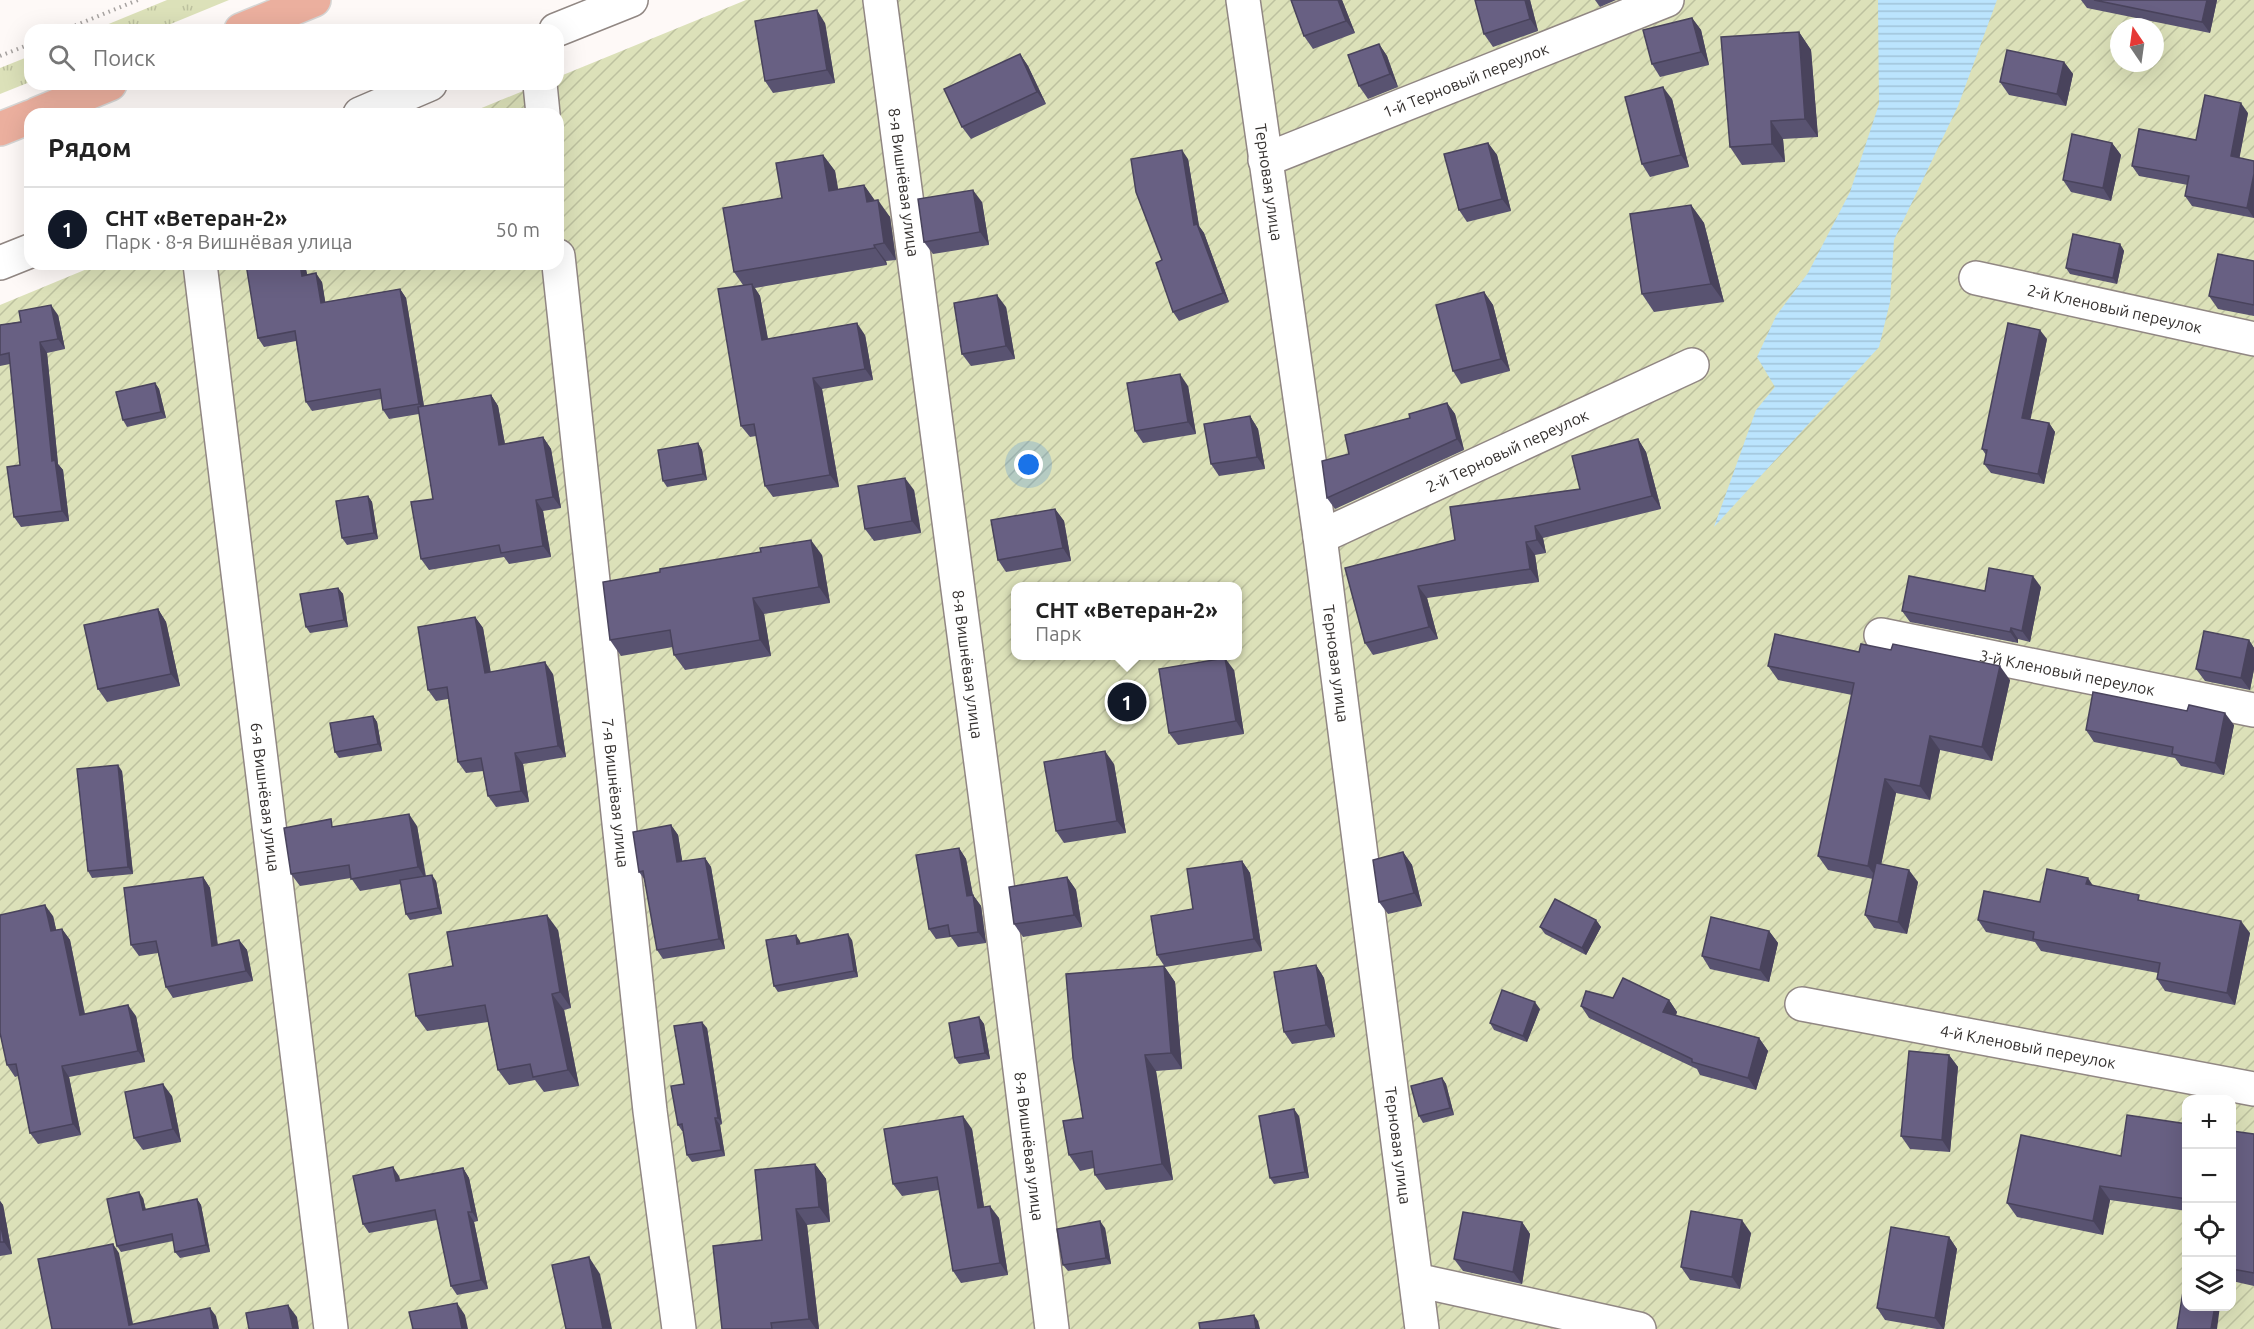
<!DOCTYPE html>
<html lang="ru">
<meta charset="utf-8">
<style>
body{margin:0;font-family:Ubuntu,sans-serif;background:#f2f2f2;color:#222}
.controls{position:absolute;right:18px;bottom:18px;display:grid;overflow:hidden;border-radius:12px;box-shadow:0 6px 24px #0002}
.controls button{width:54px;height:54px;display:grid;place-items:center;padding:0;border:0;border-bottom:2px solid #e0e0e0;background:#fff;color:#222;font:30px sans-serif}
.compass{position:absolute;left:2110px;top:18px;width:54px;height:54px;border-radius:50%;background:#fff;box-shadow:0 6px 24px #0002;rotate:347deg}
.you{position:absolute;left:1029px;top:465px;width:21px;height:21px;margin:-15px;border:4px solid #fff;border-radius:50%;background:#1a73e8;box-shadow:0 0 0 9px #1a73e833}
.badge{display:grid;place-items:center;width:39px;height:39px;border-radius:50%;background:#111827;color:#fff;font-size:20px;font-weight:700}
.pin{position:absolute;translate:-50% -50%;border:3px solid #fff;box-shadow:0 2px 6px #0006}
.popup{position:absolute;left:1011px;top:582px;width:231px;height:78px;box-sizing:border-box;display:grid;place-content:center;border-radius:12px;background:#fff;filter:drop-shadow(0 2px 4px #0005);font-size:20px;white-space:nowrap;color:#767676}
.popup b{font-size:22px;color:#222}
.popup::after{content:'';position:absolute;left:50%;top:100%;margin-left:-12px;border:12px solid transparent;border-top-color:#fff}
.list{margin:0;padding:0;list-style:none}
h2{display:flex;justify-content:space-between;align-items:center;height:78px;margin:0;padding:0 24px;font-size:26px}
h2 small{font-size:20px;font-weight:400;color:#767676}
.list li{display:grid;grid-template-columns:39px 1fr auto;gap:18px;align-items:center;box-sizing:border-box;height:84px;padding:0 24px;border-top:2px solid #e0e0e0}
.list b{display:block;font-size:22px;white-space:nowrap}
.list p{margin:0;font-size:20px;white-space:nowrap;color:#767676}
.list em{font-size:20px;font-style:normal;color:#767676}
.icon{flex:none;width:33px;height:33px;fill:none;stroke:currentColor;stroke-width:2;stroke-linecap:round;stroke-linejoin:round}
.map{position:relative;flex:none;width:2254px;height:1329px;overflow:hidden}
.search{position:absolute;background:#fff;box-shadow:0 6px 24px #0002;left:24px;top:24px;width:540px;height:66px;display:flex;align-items:center;gap:15px;box-sizing:border-box;padding:0 21px;border-radius:18px;color:#767676;font-size:22px}
.panel{position:absolute;background:#fff;box-shadow:0 6px 24px #0002;left:24px;top:108px;width:540px;height:162px;border-radius:18px}
.map>svg:first-child{display:block}
.grass{fill:url(#grass-tufts)}
.garden{fill:url(#garden-furrows);fill-rule:evenodd}
.water{fill:url(#water-rules)}
.lines{fill:none;stroke-linecap:round;stroke-linejoin:round}
.minor-casing{stroke:#918783;stroke-width:36}
.major-casing{stroke:#d6d6d5;stroke-width:36}
.path{stroke:#a7a3a1;stroke-width:4;stroke-dasharray:1.5 4.5;stroke-linecap:butt}
.minor{stroke:#fff;stroke-width:33}
.major{stroke:#ebaf9e;stroke-width:33}
.wall{fill:#595371}
.shaded-wall{fill:#49435c}
.building{fill:#686083;stroke:#49435c;stroke-width:1.5}
.labels{text-anchor:middle;dominant-baseline:central;stroke-width:6;stroke-linejoin:round;paint-order:stroke}
.street-label{font-size:16px;fill:#34302e;stroke:#fff}
</style>
<div class="map">
<svg width="2254" height="1329" viewBox="0 0 2254 1329">
<defs>
<pattern id="grass-tufts" width="24" height="20" patternUnits="userSpaceOnUse" patternTransform="scale(1.5)"><rect width="24" height="20" fill="#dce1b9"/><path d="M3 7l-1-3M5 7V3M7 7l1-3M15 17l-1-3M17 17v-4M19 17l1-3" fill="none" stroke="#bdc19f"/></pattern>
<pattern id="garden-furrows" width="10" height="10" patternUnits="userSpaceOnUse" patternTransform="scale(1.5)"><rect width="10" height="10" fill="#dce1b9"/><path d="M-1 1l2-2M0 10L10 0M9 11l2-2" fill="none" stroke="#bdc19f"/></pattern>
<pattern id="water-rules" width="6" height="5" patternUnits="userSpaceOnUse" patternTransform="scale(1.5)"><rect width="6" height="5" fill="#bbe4fd"/><path d="M0 2.5h6" fill="none" stroke="#a1c4d9"/></pattern>
</defs>
<rect width="100%" height="100%" fill="#fef9f7"/>
<!-- grass -->
<g class="grass">
<polygon points="167,0 229,0 156,30 94,30"/>
<polygon points="30,56 30,82 0,94 0,68"/>
</g>
<!-- garden -->
<path class="garden" d="M746 0H2254V1329H0V305L99 264H558V114H467L540 84H558V77ZM2119 27H2155V63H2119ZM1016 586H1238V656H1016ZM2186 1100H2232V1306H2186Z"/>
<!-- water -->
<polygon class="water" points="1878,0 1997,0 1958,106 1894,240 1890,302 1879,347 1714,527 1756,410 1775,387 1757,357 1776,316 1808,273 1850,192 1879,104"/>
<g class="lines">
<!-- minor casing -->
<g class="minor-casing">
<g id="minor">
<path id="s1" d="M880 0 999 899 1052 1329"/>
<path id="s2" d="M1243 0 1320 537 1422 1329"/>
<polyline points="556,30 631,0"/>
<polyline points="540,84 543,114"/>
<polyline points="360,114 430,84"/>
<path id="s3" d="M1265 160 1667 0"/>
<path id="s4" d="M558 256 650 1111 679 1329"/>
<polyline points="0,263 30,251"/>
<path id="s5" d="M200 264 331 1329"/>
<path id="s6" d="M1976 278 2254 339"/>
<path id="s7" d="M1320 537 1692 365"/>
<path id="s8" d="M1881 635 2254 710"/>
<path id="s9" d="M1802 1004 2254 1089"/>
<polyline points="1416,1280 1639,1329"/>
</g>
</g>
<!-- major casing -->
<g class="major-casing">
<g id="major">
<polyline points="241,30 314,0"/>
<polyline points="37,114 110,84"/>
<polyline points="0,129 30,117"/>
</g>
</g>
<!-- path -->
<g class="path">
<polyline points="64,30 138,0"/>
<polyline points="0,56 30,44"/>
</g>
<!-- minor -->
<use href="#minor" class="minor"/>
<!-- major -->
<use href="#major" class="major"/>
</g>
<!-- wall -->
<g class="wall">
<polygon points="1291,0 1342,0 1355,33 1313,49 1304,36"/>
<polygon points="1530,0 1538,31 1493,47 1484,34"/>
<polygon points="1595,0 1616,0 1600,7"/>
<polygon points="2081,0 2217,0 2210,33 2087,8"/>
<polygon points="1692,18 1701,30 1709,65 1660,77 1652,64"/>
<polygon points="825,23 835,83 773,93 765,81"/>
<polygon points="1799,32 1811,50 1818,137 1783,139 1785,162 1742,165 1730,147"/>
<polygon points="1379,44 1387,56 1398,87 1368,99 1359,86"/>
<polygon points="1020,54 1028,66 1046,104 971,139 962,127"/>
<polygon points="2064,62 2073,74 2066,106 2009,95 2000,82"/>
<polygon points="1672,99 1689,167 1650,177 1642,164"/>
<polygon points="2248,113 2239,158 2254,161 2254,218 2192,206 2185,196 2188,185 2139,176 2132,166 2196,140"/>
<polygon points="1488,143 1497,155 1511,211 1467,222 1459,210"/>
<polygon points="2112,143 2121,155 2111,201 2071,192 2063,180"/>
<polygon points="823,155 835,171 838,189 864,185 875,201 890,217 896,260 886,261 887,265 755,288 760,296 768,339 865,335 873,380 822,389 839,487 773,497 765,486 756,436 750,437 741,426 743,285 734,272 782,198"/>
<polygon points="1188,159 1199,226 1204,233 1229,302 1179,321 1173,312 1162,260"/>
<polygon points="982,202 989,245 933,254 924,242"/>
<polygon points="1691,205 1704,223 1724,302 1654,312 1642,294"/>
<polygon points="2120,244 2124,251 2117,284 2070,274 2066,268"/>
<polygon points="2254,261 2254,316 2218,309 2209,296"/>
<polygon points="305,264 307,275 322,282 325,302 400,289 406,298 424,406 491,395 498,406 505,444 543,437 551,449 561,508 543,511 551,557 509,564 504,557 429,570 421,559 433,499 419,414 389,419 383,410 381,399 312,411 306,402 296,341 264,347 258,338"/>
<polygon points="1484,292 1493,305 1510,371 1461,384 1453,371"/>
<polygon points="1006,307 1015,359 971,366 962,354"/>
<polygon points="58,315 65,349 47,353 58,464 63,470 69,521 21,527 14,517 20,465 10,364 0,366 0,325"/>
<polygon points="2047,339 2030,419 2049,423 2055,432 2044,484 1991,473 1984,464 1986,455 1982,449"/>
<polygon points="155,383 159,389 166,418 127,427 123,420"/>
<polygon points="1188,386 1196,434 1143,443 1135,431"/>
<polygon points="1447,403 1455,414 1464,450 1335,509 1327,498 1349,454 1410,418"/>
<polygon points="1250,416 1258,429 1265,469 1219,476 1211,464"/>
<polygon points="1638,439 1646,452 1661,509 1543,538 1546,553 1535,555 1539,582 1427,598 1438,639 1373,655 1365,643 1455,540 1580,489"/>
<polygon points="698,443 702,450 707,480 667,487 663,481"/>
<polygon points="914,490 921,533 874,541 865,529"/>
<polygon points="368,496 372,502 378,539 347,545 342,538"/>
<polygon points="1055,509 1064,521 1071,561 1006,572 998,560"/>
<polygon points="822,555 830,603 764,614 771,656 685,670 674,655 673,647 621,656 610,640"/>
<polygon points="2041,587 2030,642 2018,639 2018,643 1910,622 1902,611 1985,591"/>
<polygon points="338,588 343,594 348,627 310,633 306,627"/>
<polygon points="158,609 166,622 180,686 107,702 98,689"/>
<polygon points="475,617 483,628 490,672 553,674 566,757 523,764 529,802 496,807 488,796 483,771 466,773 458,762 448,699 436,701 428,690"/>
<polygon points="2249,640 2254,648 2254,669 2250,690 2205,681 2196,669"/>
<polygon points="1891,650 2010,680 1992,761 1940,750 1930,800 1896,793 1881,864 1918,882 1907,934 1874,928 1865,915 1873,879 1828,870 1818,856 1852,695 1778,680 1768,666 1859,652"/>
<polygon points="1234,670 1244,734 1178,745 1169,733"/>
<polygon points="373,716 377,722 382,751 339,758 335,752"/>
<polygon points="2234,725 2224,775 2181,766 2175,758 2094,742 2086,730"/>
<polygon points="1114,764 1126,833 1064,843 1056,831"/>
<polygon points="122,771 133,874 92,878 88,871"/>
<polygon points="671,825 678,835 682,861 705,858 711,867 725,949 663,959 657,950 645,880 639,872"/>
<polygon points="336,826 417,826 426,876 436,881 442,914 410,920 406,914 401,884 360,891 351,878 300,886 291,874"/>
<polygon points="959,848 966,859 973,895 981,906 986,943 958,947 951,937 936,939 929,929"/>
<polygon points="1403,852 1412,865 1422,906 1388,914 1379,902"/>
<polygon points="1242,861 1250,873 1262,951 1165,967 1157,955 1193,909"/>
<polygon points="203,877 210,888 218,945 239,940 247,950 253,981 173,998 166,987 158,953 139,956 131,945"/>
<polygon points="1067,877 1076,890 1082,927 1023,937 1014,924"/>
<polygon points="2093,886 2250,933 2235,1005 2165,991 2157,979 2158,973 2041,951 2035,942 1986,932 1978,920"/>
<polygon points="53,916 56,930 62,929 70,940 85,1014 136,1016 145,1062 69,1077 81,1135 38,1144 30,1133 18,1076 15,1077 7,1065"/>
<polygon points="1596,920 1601,927 1586,955 1545,934 1540,927"/>
<polygon points="558,930 571,1008 564,1010 579,1086 544,1092 535,1080 509,1085 498,1070 488,1022 427,1031 416,1016 453,966"/>
<polygon points="1769,931 1778,943 1769,982 1710,969 1702,956"/>
<polygon points="796,935 800,943 852,940 858,977 778,992 774,986"/>
<polygon points="1316,965 1324,978 1335,1037 1292,1044 1284,1032"/>
<polygon points="1164,966 1175,982 1182,1069 1156,1071 1173,1180 1106,1190 1095,1175 1094,1168 1080,1171 1069,1155 1083,1118"/>
<polygon points="1613,998 1669,1000 1677,1012 1676,1016 1759,1038 1768,1051 1756,1090 1700,1075 1697,1069 1589,1018 1581,1006"/>
<polygon points="1540,1009 1527,1042 1494,1030 1490,1023"/>
<polygon points="979,1017 984,1024 990,1059 959,1064 955,1058"/>
<polygon points="707,1028 722,1124 720,1125 725,1156 692,1162 687,1155 683,1131 682,1131 678,1125 684,1084"/>
<polygon points="1949,1055 1958,1067 1950,1152 1910,1149 1901,1136"/>
<polygon points="1442,1078 1446,1084 1454,1115 1423,1123 1419,1116"/>
<polygon points="172,1096 181,1142 143,1150 134,1138"/>
<polygon points="1299,1116 1309,1178 1274,1184 1270,1178"/>
<polygon points="2187,1124 2187,1211 2110,1200 2103,1235 2017,1217 2007,1203 2121,1156"/>
<polygon points="972,1129 984,1207 999,1218 1008,1275 961,1283 953,1271 939,1190 902,1196 893,1184"/>
<polygon points="2232,1131 2254,1134 2254,1286 2232,1281"/>
<polygon points="815,1164 826,1179 830,1222 807,1225 819,1329 722,1329"/>
<polygon points="463,1168 469,1178 478,1221 474,1222 488,1289 457,1295 451,1286 437,1220 369,1233 363,1224 399,1176 400,1180"/>
<polygon points="143,1198 146,1210 197,1199 201,1205 210,1252 180,1258 175,1252 173,1241 121,1252 117,1246"/>
<polygon points="0,1201 3,1205 12,1254 0,1256"/>
<polygon points="1522,1222 1530,1234 1522,1284 1463,1271 1454,1259"/>
<polygon points="1105,1228 1111,1264 1068,1271 1063,1265"/>
<polygon points="1751,1233 1740,1289 1690,1280 1681,1267"/>
<polygon points="1949,1237 1957,1249 1944,1329 1937,1329 1885,1320 1877,1308"/>
</g>
<!-- shaded-wall -->
<g class="shaded-wall">
<polygon points="1338,0 1342,0 1355,33 1346,21"/>
<polygon points="1525,0 1530,0 1538,31 1530,19"/>
<polygon points="2207,0 2217,0 2210,33 2202,22"/>
<polygon points="817,10 825,23 835,83 827,70"/>
<polygon points="1692,18 1701,30 1709,65 1701,52"/>
<polygon points="1799,32 1811,50 1818,137 1805,119"/>
<polygon points="1379,44 1387,56 1398,87 1390,74"/>
<polygon points="1020,54 1028,66 1046,104 1037,92"/>
<polygon points="2064,62 2073,74 2066,106 2057,94"/>
<polygon points="1663,87 1672,99 1689,167 1681,155"/>
<polygon points="2241,103 2248,113 2238,166 2231,156"/>
<polygon points="1771,121 1783,139 1785,162 1772,144"/>
<polygon points="1488,143 1497,155 1511,211 1502,199"/>
<polygon points="2112,143 2121,155 2111,201 2103,188"/>
<polygon points="1182,150 1188,159 1199,226 1204,233 1229,302 1223,293 1194,225"/>
<polygon points="823,155 835,171 841,207 829,191"/>
<polygon points="2254,174 2254,218 2247,208"/>
<polygon points="864,185 876,202 867,202"/>
<polygon points="973,190 982,202 989,245 980,232"/>
<polygon points="878,200 890,217 896,260 884,243"/>
<polygon points="1691,205 1704,223 1724,302 1711,284"/>
<polygon points="2120,244 2124,251 2117,284 2113,278"/>
<polygon points="874,245 886,261 887,265 875,248"/>
<polygon points="300,264 305,264 309,284 302,276"/>
<polygon points="316,273 322,282 327,312 321,303"/>
<polygon points="752,284 760,296 770,351 762,340"/>
<polygon points="400,289 406,298 425,413 419,404"/>
<polygon points="1484,292 1493,305 1510,371 1501,359"/>
<polygon points="997,295 1006,307 1015,359 1006,346"/>
<polygon points="51,305 58,315 65,349 58,339"/>
<polygon points="857,323 865,335 873,380 865,369"/>
<polygon points="2040,330 2047,339 2029,427 2022,418"/>
<polygon points="40,342 47,353 58,464 63,470 69,521 62,511 52,461"/>
<polygon points="1180,374 1188,386 1196,434 1188,422"/>
<polygon points="813,378 822,389 839,487 830,475"/>
<polygon points="155,383 159,389 166,418 161,412"/>
<polygon points="491,395 498,406 507,456 499,445"/>
<polygon points="1447,403 1455,414 1464,450 1457,439"/>
<polygon points="1250,416 1258,429 1265,469 1257,457"/>
<polygon points="2049,423 2055,432 2044,484 2038,474"/>
<polygon points="543,437 551,449 561,508 553,497"/>
<polygon points="1638,439 1646,452 1661,509 1652,496"/>
<polygon points="698,443 702,450 707,480 703,474"/>
<polygon points="905,478 914,490 921,533 912,521"/>
<polygon points="368,496 372,502 378,539 374,533"/>
<polygon points="536,500 543,511 551,557 543,546"/>
<polygon points="1055,509 1064,521 1071,561 1063,548"/>
<polygon points="1535,526 1543,538 1546,553 1537,540"/>
<polygon points="811,540 822,555 830,603 819,587"/>
<polygon points="1526,542 1535,555 1539,582 1530,569"/>
<polygon points="2033,576 2041,587 2030,642 2022,631"/>
<polygon points="1418,586 1427,598 1438,639 1429,627"/>
<polygon points="338,588 343,594 348,627 344,620"/>
<polygon points="753,598 764,614 771,656 760,640"/>
<polygon points="158,609 166,622 180,686 171,674"/>
<polygon points="475,617 483,628 493,684 485,673"/>
<polygon points="2011,628 2018,639 2018,643 2010,632"/>
<polygon points="2249,640 2254,648 2254,669 2250,690 2241,678"/>
<polygon points="1225,658 1234,670 1244,734 1236,721"/>
<polygon points="545,662 553,674 566,757 558,746"/>
<polygon points="2000,666 2010,680 1992,761 1982,747"/>
<polygon points="2225,713 2234,725 2224,775 2215,763"/>
<polygon points="373,716 377,722 382,751 378,744"/>
<polygon points="1930,736 1940,750 1930,800 1920,786"/>
<polygon points="1105,751 1114,764 1126,833 1117,821"/>
<polygon points="515,753 523,764 529,802 521,791"/>
<polygon points="118,765 122,771 133,874 128,867"/>
<polygon points="1885,779 1896,793 1878,880 1868,866"/>
<polygon points="409,814 417,826 426,880 418,867"/>
<polygon points="671,825 678,835 684,871 677,862"/>
<polygon points="959,848 966,859 975,907 967,896"/>
<polygon points="1403,852 1412,865 1422,906 1414,893"/>
<polygon points="705,858 711,867 725,949 719,939"/>
<polygon points="1242,861 1250,873 1262,951 1254,939"/>
<polygon points="1909,870 1918,882 1907,934 1898,922"/>
<polygon points="432,875 436,881 442,914 438,908"/>
<polygon points="203,877 210,888 219,957 212,946"/>
<polygon points="1067,877 1076,890 1082,927 1074,915"/>
<polygon points="2088,878 2096,890 2086,884"/>
<polygon points="973,895 981,906 986,943 978,932"/>
<polygon points="45,905 53,916 59,942 51,931"/>
<polygon points="547,915 558,930 571,1008 560,992"/>
<polygon points="1596,920 1601,927 1586,955 1582,948"/>
<polygon points="2241,921 2250,933 2235,1005 2227,993"/>
<polygon points="62,929 70,940 87,1026 80,1015"/>
<polygon points="1769,931 1778,943 1769,982 1760,970"/>
<polygon points="848,934 852,940 858,977 854,971"/>
<polygon points="796,935 800,941 802,950 797,944"/>
<polygon points="239,940 247,950 253,981 246,971"/>
<polygon points="1316,965 1324,978 1335,1037 1326,1025"/>
<polygon points="1164,966 1175,982 1182,1069 1171,1053"/>
<polygon points="552,994 564,1010 579,1086 568,1070"/>
<polygon points="1669,1000 1677,1012 1671,1024 1663,1012"/>
<polygon points="1535,1002 1540,1009 1527,1042 1523,1036"/>
<polygon points="128,1005 136,1016 145,1062 138,1051"/>
<polygon points="979,1017 984,1024 990,1059 985,1053"/>
<polygon points="702,1022 707,1028 722,1124 718,1118"/>
<polygon points="1759,1038 1768,1051 1756,1090 1748,1078"/>
<polygon points="1145,1055 1156,1071 1173,1180 1162,1164"/>
<polygon points="1949,1055 1958,1067 1950,1152 1942,1140"/>
<polygon points="62,1066 69,1077 81,1135 73,1124"/>
<polygon points="1442,1078 1446,1084 1454,1115 1450,1108"/>
<polygon points="163,1084 172,1096 181,1142 173,1129"/>
<polygon points="1294,1109 1299,1116 1309,1178 1305,1172"/>
<polygon points="963,1116 972,1129 986,1220 978,1208"/>
<polygon points="715,1118 720,1125 725,1156 721,1150"/>
<polygon points="815,1164 826,1179 830,1222 819,1207"/>
<polygon points="393,1167 399,1176 402,1191 396,1181"/>
<polygon points="463,1168 469,1178 478,1221 472,1212"/>
<polygon points="2100,1186 2110,1200 2103,1235 2093,1221"/>
<polygon points="139,1192 143,1198 147,1216 143,1210"/>
<polygon points="197,1199 201,1205 210,1252 206,1245"/>
<polygon points="0,1201 3,1205 12,1254 4,1242 0,1222"/>
<polygon points="990,1206 999,1218 1008,1275 1000,1263"/>
<polygon points="796,1209 807,1225 819,1329 816,1329 809,1319"/>
<polygon points="468,1212 474,1222 488,1289 481,1280"/>
<polygon points="1742,1220 1751,1233 1740,1289 1732,1277"/>
<polygon points="1100,1221 1105,1228 1111,1264 1106,1258"/>
<polygon points="1522,1222 1530,1234 1522,1284 1513,1272"/>
<polygon points="1949,1237 1957,1249 1944,1329 1943,1329 1935,1318"/>
<polygon points="113,1244 119,1253 134,1329 129,1325"/>
<polygon points="589,1257 600,1274 612,1329 603,1329"/>
<polygon points="457,1303 465,1315 468,1329 462,1329"/>
<polygon points="288,1305 297,1317 299,1329 293,1329"/>
<polygon points="2215,1306 2220,1306 2217,1329 2211,1329"/>
<polygon points="210,1308 216,1316 219,1329 214,1329"/>
<polygon points="1254,1315 1258,1321 1260,1329 1256,1329"/>
</g>
<!-- building -->
<g class="building">
<polygon points="1291,0 1338,0 1346,21 1304,36"/>
<polygon points="1475,0 1525,0 1530,19 1484,34"/>
<polygon points="2094,0 2207,0 2202,22"/>
<polygon points="817,10 827,70 765,81 755,21"/>
<polygon points="1692,18 1701,52 1652,64 1643,30"/>
<polygon points="1799,32 1805,119 1771,121 1772,144 1730,147 1721,37"/>
<polygon points="1379,44 1390,74 1359,86 1348,55"/>
<polygon points="2007,50 2064,62 2057,94 2000,82"/>
<polygon points="1020,54 1037,92 962,127 944,89"/>
<polygon points="1663,87 1681,155 1642,164 1625,97"/>
<polygon points="2205,95 2241,103 2231,156 2254,161 2254,174 2247,208 2185,196 2189,176 2132,166 2139,129 2196,140"/>
<polygon points="2072,134 2112,143 2103,188 2063,180"/>
<polygon points="1488,143 1502,199 1459,210 1444,154"/>
<polygon points="1182,150 1194,225 1197,224 1223,293 1173,312 1156,263 1162,260 1136,192 1131,159"/>
<polygon points="823,155 829,191 864,185 867,202 878,200 884,243 874,245 875,248 734,272 723,208 782,198 776,163"/>
<polygon points="973,190 980,232 924,242 918,199"/>
<polygon points="1691,205 1711,284 1642,294 1630,214"/>
<polygon points="2073,234 2120,244 2113,278 2066,268"/>
<polygon points="2218,254 2254,261 2254,305 2209,296"/>
<polygon points="246,264 300,264 302,276 316,273 321,303 400,289 419,404 383,410 380,389 306,402 295,331 258,338"/>
<polygon points="752,284 762,340 857,323 865,369 813,378 830,475 765,486 754,424 741,426 718,289"/>
<polygon points="1484,292 1501,359 1453,371 1436,305"/>
<polygon points="997,295 1006,346 962,354 954,303"/>
<polygon points="51,305 58,339 40,342 52,461 55,460 62,511 14,517 7,467 20,465 9,353 0,355 0,325 21,322 19,311"/>
<polygon points="2008,323 2040,330 2022,418 2049,423 2038,474 1984,464 1987,450 1982,449"/>
<polygon points="1180,374 1188,422 1135,431 1127,383"/>
<polygon points="155,383 161,412 123,420 116,392"/>
<polygon points="491,395 499,445 543,437 553,497 536,500 543,546 501,553 499,545 421,559 411,502 433,499 418,407"/>
<polygon points="1447,403 1457,439 1327,498 1322,461 1349,454 1345,435 1410,418 1409,414"/>
<polygon points="1250,416 1257,457 1211,464 1204,424"/>
<polygon points="1638,439 1652,496 1535,526 1537,540 1526,542 1530,569 1418,586 1429,627 1365,643 1345,568 1455,540 1450,507 1580,489 1572,456"/>
<polygon points="698,443 703,474 663,481 658,450"/>
<polygon points="905,478 912,521 865,529 858,486"/>
<polygon points="368,496 374,533 342,538 336,501"/>
<polygon points="1055,509 1063,548 998,560 991,520"/>
<polygon points="811,540 819,587 753,598 760,640 674,655 670,630 610,640 603,582 660,572 660,569 761,552 760,548"/>
<polygon points="1989,568 2033,576 2022,631 2011,628 2010,632 1902,611 1909,576 1985,591"/>
<polygon points="338,588 344,620 306,627 300,594"/>
<polygon points="158,609 171,674 98,689 84,625"/>
<polygon points="475,617 485,673 545,662 558,746 515,753 521,791 488,796 481,758 458,762 447,687 428,690 418,627"/>
<polygon points="2204,631 2249,640 2241,678 2196,669"/>
<polygon points="1775,634 1859,652 1861,644 1891,650 1893,644 2000,666 1982,747 1930,736 1920,786 1885,779 1868,866 1818,856 1854,683 1768,666"/>
<polygon points="1225,658 1236,721 1169,733 1159,669"/>
<polygon points="2093,692 2187,711 2189,705 2225,713 2215,763 2172,754 2173,747 2086,730"/>
<polygon points="373,716 378,744 335,752 330,723"/>
<polygon points="1105,751 1117,821 1056,831 1044,762"/>
<polygon points="118,765 128,867 88,871 77,769"/>
<polygon points="409,814 418,867 351,879 349,865 291,874 284,828 331,819 332,827"/>
<polygon points="671,825 677,862 705,858 719,939 657,950 643,871 639,872 633,832"/>
<polygon points="959,848 967,896 973,895 978,932 950,936 948,925 929,929 916,855"/>
<polygon points="1403,852 1414,893 1379,902 1373,860"/>
<polygon points="1242,861 1254,939 1157,955 1151,916 1193,909 1187,869"/>
<polygon points="1876,863 1909,870 1898,922 1865,915"/>
<polygon points="2047,869 2088,878 2086,884 2139,895 2138,900 2241,921 2227,993 2157,979 2160,963 2033,939 2034,932 1978,920 1984,891 2040,902"/>
<polygon points="432,875 438,908 406,914 400,880"/>
<polygon points="203,877 212,946 239,940 246,971 166,987 156,941 131,945 124,888"/>
<polygon points="1067,877 1074,915 1014,924 1009,887"/>
<polygon points="1555,899 1596,920 1582,948 1540,927"/>
<polygon points="45,905 51,931 62,929 80,1015 128,1005 138,1051 62,1066 73,1124 30,1133 16,1064 7,1065 0,1033 0,915"/>
<polygon points="547,915 560,992 552,994 568,1070 533,1077 530,1064 498,1070 485,1005 416,1016 409,974 453,966 447,932"/>
<polygon points="1711,917 1769,931 1760,970 1702,956"/>
<polygon points="848,934 854,971 774,986 766,940 796,935 797,944"/>
<polygon points="1316,965 1326,1025 1284,1032 1274,972"/>
<polygon points="1164,966 1171,1053 1145,1055 1162,1164 1095,1175 1092,1151 1069,1155 1063,1121 1083,1118 1073,1058 1066,974"/>
<polygon points="1623,978 1669,1000 1663,1012 1759,1038 1748,1078 1692,1062 1692,1059 1581,1006 1586,991 1613,998"/>
<polygon points="1502,990 1535,1002 1523,1036 1490,1023"/>
<polygon points="979,1017 985,1053 955,1058 949,1023"/>
<polygon points="702,1022 718,1118 715,1118 721,1150 687,1155 682,1124 678,1125 671,1086 684,1084 674,1026"/>
<polygon points="1909,1051 1949,1055 1942,1140 1901,1136"/>
<polygon points="1442,1078 1450,1108 1419,1116 1411,1086"/>
<polygon points="163,1084 173,1129 134,1138 125,1092"/>
<polygon points="1294,1109 1305,1172 1270,1178 1259,1116"/>
<polygon points="2127,1115 2187,1124 2187,1199 2100,1186 2093,1221 2007,1203 2021,1135 2121,1156"/>
<polygon points="963,1116 978,1208 990,1206 1000,1263 953,1271 937,1177 893,1184 884,1129"/>
<polygon points="2232,1131 2254,1134 2254,1273 2232,1269"/>
<polygon points="815,1164 819,1207 796,1209 809,1319 771,1323 772,1329 722,1329 713,1246 762,1240 755,1170"/>
<polygon points="393,1167 396,1181 463,1168 472,1212 468,1212 481,1280 451,1286 435,1210 363,1224 353,1176"/>
<polygon points="139,1192 143,1210 197,1199 206,1245 175,1252 172,1234 117,1246 107,1199"/>
<polygon points="1691,1211 1742,1220 1732,1277 1681,1267"/>
<polygon points="1463,1212 1522,1222 1513,1272 1454,1259"/>
<polygon points="1100,1221 1106,1258 1063,1265 1057,1229"/>
<polygon points="0,1222 4,1242 0,1242"/>
<polygon points="1891,1227 1949,1237 1935,1318 1877,1308"/>
<polygon points="113,1244 129,1325 210,1308 214,1329 52,1329 38,1259"/>
<polygon points="589,1257 603,1329 566,1329 552,1265"/>
<polygon points="2186,1273 2187,1306 2215,1306 2211,1329 2177,1329"/>
<polygon points="457,1303 462,1329 413,1329 409,1312"/>
<polygon points="288,1305 293,1329 249,1329 246,1313"/>
<polygon points="1254,1315 1256,1329 1200,1329 1199,1323"/>
</g>
<g class="labels">
<!-- street labels -->
<g class="street-label">
<text stroke="none"><textPath href="#s3" startOffset="216">1-й Терновый переулок</textPath></text>
<text stroke="none"><textPath href="#s1" startOffset="184">8-я Вишнёвая улица</textPath></text>
<text stroke="none"><textPath href="#s2" startOffset="184">Терновая улица</textPath></text>
<text stroke="none"><textPath href="#s6" startOffset="142">2-й Кленовый переулок</textPath></text>
<text stroke="none"><textPath href="#s7" startOffset="206">2-й Терновый переулок</textPath></text>
<text stroke="none"><textPath href="#s1" startOffset="670">8-я Вишнёвая улица</textPath></text>
<text stroke="none"><textPath href="#s2" startOffset="670">Терновая улица</textPath></text>
<text stroke="none"><textPath href="#s8" startOffset="190">3-й Кленовый переулок</textPath></text>
<text stroke="none"><textPath href="#s4" startOffset="540">7-я Вишнёвая улица</textPath></text>
<text stroke="none"><textPath href="#s5" startOffset="537">6-я Вишнёвая улица</textPath></text>
<text stroke="none"><textPath href="#s9" startOffset="230">4-й Кленовый переулок</textPath></text>
<text stroke="none"><textPath href="#s1" startOffset="1156">8-я Вишнёвая улица</textPath></text>
<text stroke="none"><textPath href="#s2" startOffset="1156">Терновая улица</textPath></text>
</g>
</g>
</svg>
<div class="controls">
<button>+</button>
<button>−</button>
<button><svg class="icon" aria-label="locate" viewBox="0 0 24 24"><circle cx="12" cy="12" r="6"/><path d="M12 2v4M12 18v4M2 12h4M18 12h4"/></svg></button>
<button><svg class="icon" aria-label="layers" viewBox="0 0 24 24"><path d="M12 4l9 5-9 5-9-5zM3 14l9 5 9-5"/></svg></button>
</div>
<svg class="compass" viewBox="-18 -18 36 36"><path d="M0-13l5 13h-10z" fill="#e53935"/><path d="M0 13l5-13h-10z" fill="#767676"/></svg>
<div class="you"></div>
<div class="pin badge" style="left:1127px;top:702px">1</div>
<div class="popup"><b>СНТ «Ветеран-2»</b>Парк</div>
<div class="search"><svg class="icon" aria-label="search" viewBox="0 0 24 24"><circle cx="10" cy="10" r="6"/><path d="M15 15l6 6"/></svg>Поиск</div>
<section class="panel">
<h2>Рядом<small></small></h2>
<ul class="list">
<li><span class="badge">1</span><div><b>СНТ «Ветеран-2»</b><p>Парк · 8-я Вишнёвая улица</p></div><em>50 m</em></li>
</ul>
</section>
</div>
